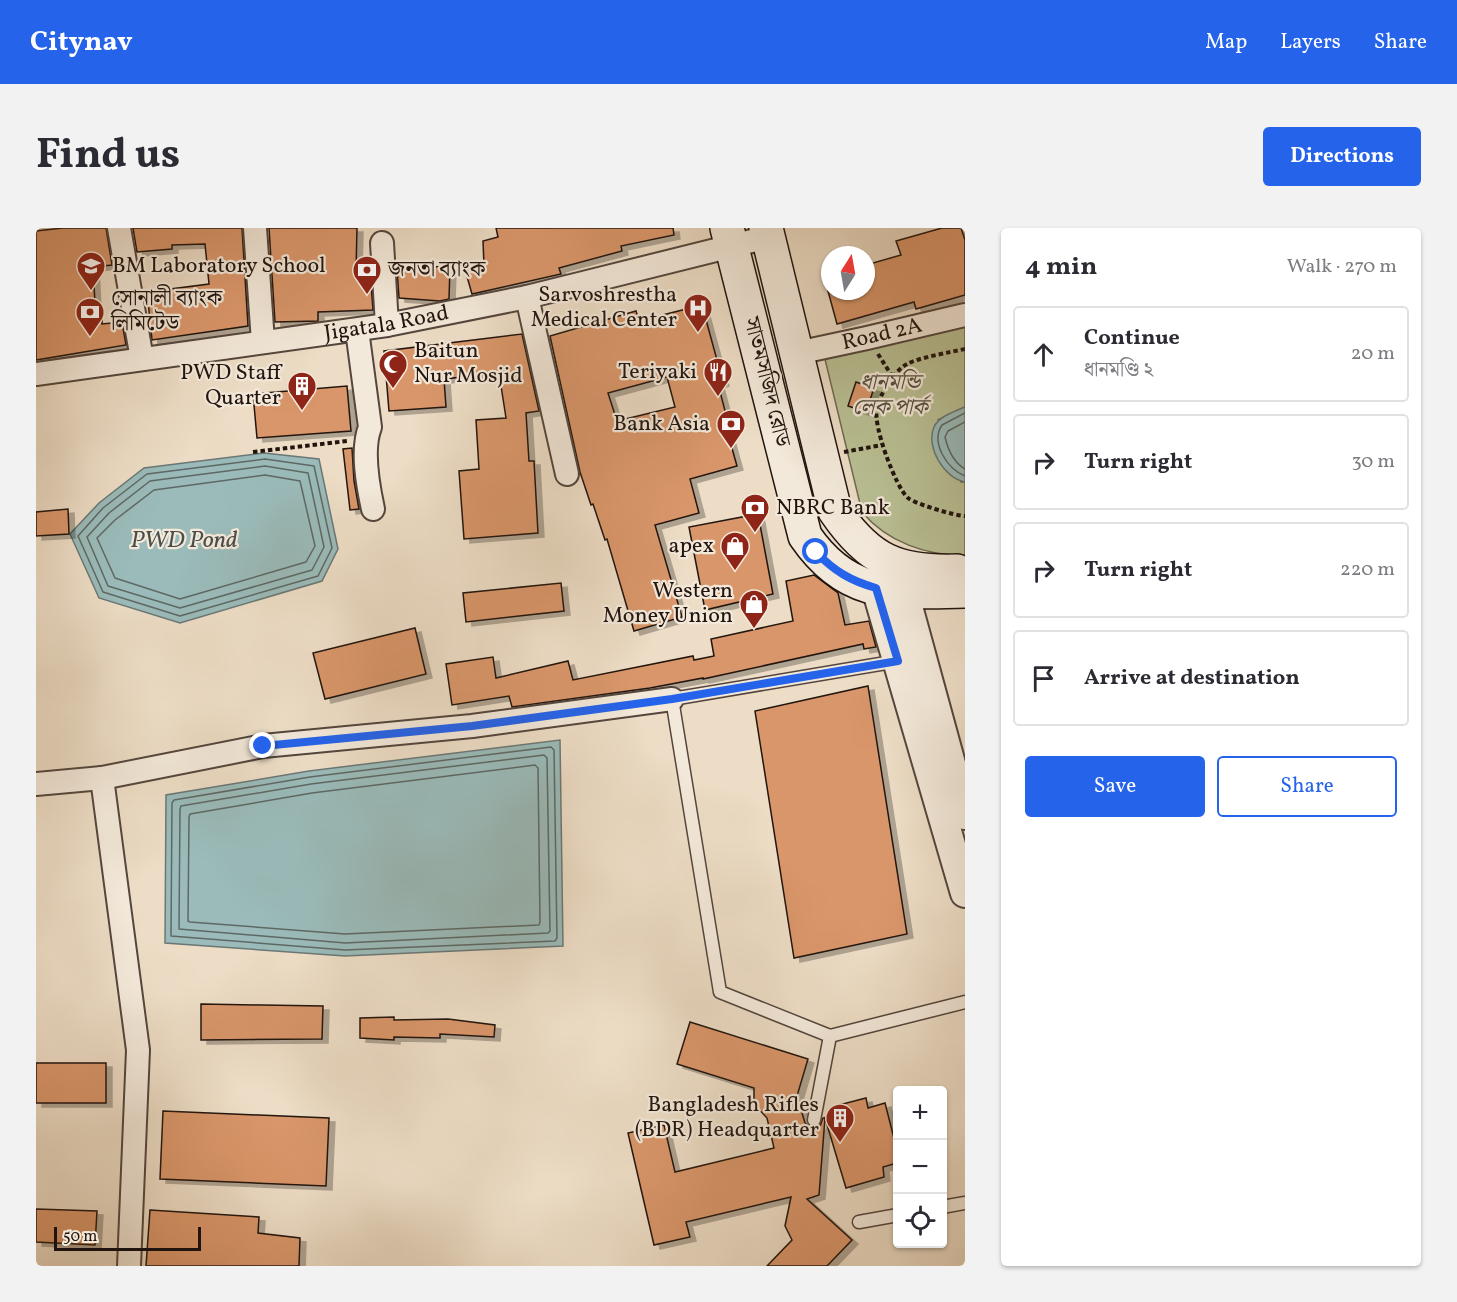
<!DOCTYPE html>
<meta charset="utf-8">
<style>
body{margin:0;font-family:Vollkorn,"Noto Serif Bengali",serif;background:#f2f2f3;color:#2b2b33}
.controls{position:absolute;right:18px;bottom:18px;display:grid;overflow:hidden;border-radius:6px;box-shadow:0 2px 4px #0004}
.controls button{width:54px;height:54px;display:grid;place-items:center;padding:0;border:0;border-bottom:2px solid #e1e1e2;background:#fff;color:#2b2b33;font:30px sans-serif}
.compass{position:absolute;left:785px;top:18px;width:54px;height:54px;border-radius:50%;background:#fff;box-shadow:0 2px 4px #0004;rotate:11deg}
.scale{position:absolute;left:18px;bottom:15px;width:147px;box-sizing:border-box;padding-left:6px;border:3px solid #21140f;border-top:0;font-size:16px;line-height:21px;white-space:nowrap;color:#21140f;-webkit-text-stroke:4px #f3e9da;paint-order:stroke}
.stop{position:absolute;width:18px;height:18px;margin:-14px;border:4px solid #2563eb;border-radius:50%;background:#fff}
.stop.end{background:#2563eb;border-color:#fff;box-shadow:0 2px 6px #0008}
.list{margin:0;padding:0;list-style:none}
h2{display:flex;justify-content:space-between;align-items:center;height:78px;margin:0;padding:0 24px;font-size:26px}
h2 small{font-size:20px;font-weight:400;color:#7c7c81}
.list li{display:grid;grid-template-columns:39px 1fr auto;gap:18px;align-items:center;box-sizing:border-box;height:96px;margin:0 12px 12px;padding:0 12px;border:2px solid #e1e1e2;border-radius:6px}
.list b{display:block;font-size:22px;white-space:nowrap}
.list p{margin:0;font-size:20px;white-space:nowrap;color:#7c7c81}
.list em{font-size:20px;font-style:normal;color:#7c7c81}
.actions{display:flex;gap:12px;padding:18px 24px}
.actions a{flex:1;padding:14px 0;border:2px solid #2563eb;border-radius:6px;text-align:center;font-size:21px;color:#2563eb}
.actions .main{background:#2563eb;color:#fff}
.icon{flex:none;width:33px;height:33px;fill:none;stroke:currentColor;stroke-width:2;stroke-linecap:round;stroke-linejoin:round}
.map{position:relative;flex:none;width:929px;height:1038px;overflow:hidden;border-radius:6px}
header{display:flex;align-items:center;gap:36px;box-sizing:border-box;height:84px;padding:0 30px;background:#2563eb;color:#fff}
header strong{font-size:28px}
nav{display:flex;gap:33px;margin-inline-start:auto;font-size:21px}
.intro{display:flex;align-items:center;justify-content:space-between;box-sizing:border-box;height:144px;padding:0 36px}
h1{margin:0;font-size:42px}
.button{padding:15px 27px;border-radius:6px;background:#2563eb;color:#fff;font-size:21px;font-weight:700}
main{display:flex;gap:36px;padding:0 36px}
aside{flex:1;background:#fff;border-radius:6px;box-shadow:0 2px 4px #0004}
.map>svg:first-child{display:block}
.green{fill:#b9c094;stroke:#6d6a52;stroke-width:1.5}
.water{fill:#9abbba;stroke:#6a7876;stroke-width:1.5}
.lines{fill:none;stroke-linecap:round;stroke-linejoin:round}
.shore{stroke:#5e6864;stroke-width:1.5}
.building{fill:#d9966b;stroke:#21140f;stroke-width:1.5;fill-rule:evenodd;filter:url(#shadow)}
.service-casing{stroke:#54463d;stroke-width:15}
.minor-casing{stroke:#54463d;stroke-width:26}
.tertiary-casing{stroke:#54463d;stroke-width:32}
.secondary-casing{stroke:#21140f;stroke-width:36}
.path{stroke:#21140f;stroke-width:4;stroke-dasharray:4.5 3;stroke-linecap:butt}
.service{stroke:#f3e9da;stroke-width:12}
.minor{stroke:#f3e9da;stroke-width:22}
.tertiary{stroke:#f3e9da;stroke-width:28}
.secondary{stroke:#f3e9da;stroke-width:33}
.route{stroke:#2563eb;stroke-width:8}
.labels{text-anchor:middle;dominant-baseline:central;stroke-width:4.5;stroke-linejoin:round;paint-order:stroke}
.poi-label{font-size:22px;fill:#21140f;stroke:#f3e9da;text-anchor:end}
.street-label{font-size:22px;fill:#21140f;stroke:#f3e9da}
.park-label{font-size:22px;font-style:italic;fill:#56503e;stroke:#f3e9da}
.water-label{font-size:24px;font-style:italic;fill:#4b4e4b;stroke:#f3e9da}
</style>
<header>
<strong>Citynav</strong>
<nav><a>Map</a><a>Layers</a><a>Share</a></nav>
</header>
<div class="intro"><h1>Find us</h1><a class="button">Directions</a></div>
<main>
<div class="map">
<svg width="929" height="1038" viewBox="0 0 929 1038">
<defs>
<filter id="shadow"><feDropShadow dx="6" dy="4" stdDeviation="0" flood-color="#0004"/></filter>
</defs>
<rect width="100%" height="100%" fill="#edddc6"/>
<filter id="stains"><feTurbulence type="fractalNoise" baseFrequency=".00333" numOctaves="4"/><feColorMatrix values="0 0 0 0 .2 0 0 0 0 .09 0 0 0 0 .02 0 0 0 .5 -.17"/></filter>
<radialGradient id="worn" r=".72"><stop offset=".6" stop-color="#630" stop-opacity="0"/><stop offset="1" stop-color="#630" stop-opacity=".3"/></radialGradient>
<!-- green -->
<path class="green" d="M929 91V179L902 192 925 254H929V327C891 328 851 314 826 284L788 127Z"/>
<!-- water -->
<g class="water">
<path d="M929 179V254C909 251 889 219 898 199 902 189 919 183 929 179Z"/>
<polygon points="228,225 283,231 302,321 286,353 144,395 63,370 34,306 63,275 108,240"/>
<polygon points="524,512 527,718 309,728 129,715 130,567 273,543"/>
</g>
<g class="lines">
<!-- shore -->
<g class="shore">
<path d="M929 185 906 197C894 215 912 242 929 248"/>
<path d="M929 194 912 203 909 209C912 222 917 234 929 241"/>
<polygon points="229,231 278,238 296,320 282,348 144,388 67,364 42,308 67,280 111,246"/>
<polygon points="229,238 272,245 288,319 276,342 144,380 72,358 51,309 73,285 114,253"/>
<polygon points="229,247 264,253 279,318 270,334 144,371 79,350 61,310 79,292 118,262"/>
<polygon points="515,519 518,522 521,710 519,713 309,722 135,708 136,575 138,572 274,549"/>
<polygon points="508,527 511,530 514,703 512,705 309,715 143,701 144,581 145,578 275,556"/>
<polygon points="499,537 502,540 504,694 503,697 309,706 154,694 152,693 153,589 154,586 276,565"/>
</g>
</g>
<!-- building -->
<g class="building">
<polygon points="27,0 70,0 76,37 57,39 60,93 66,92 66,96 86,94 90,117 0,132 0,3"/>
<polygon points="97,0 206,0 212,98 116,112 111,64 173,56 169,16 136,17 136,21 101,24"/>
<polygon points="233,0 321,0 320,43 334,42 337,82 282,84 282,93 239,94"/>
<polygon points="460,0 637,0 638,7 585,18 586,23 523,40 525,46 436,66 428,38 448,37 447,13 462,9"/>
<polygon points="906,0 925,0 929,12 929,67 880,81 878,74 801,96 792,63 830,63 830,37 865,27 860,13"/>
<polygon points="414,38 413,71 404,73 363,70 361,41"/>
<path d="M666 77 687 154 682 156 693 198 690 199 701 238 654 251 663 285 619 297 646 389 598 403 571 311 569 312 557 276 555 277 544 244 514 108 600 83 603 93ZM631 149 639 179 581 193 572 165Z"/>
<polygon points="486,106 503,183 490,185 493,233 498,233 502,305 428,311 423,243 443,241 440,192 470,190 463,145 408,151 410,179 353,183 348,123"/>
<polygon points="820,154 838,160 830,184 812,178"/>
<polygon points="311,158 315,203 221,210 217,166"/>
<polygon points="316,220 318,253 323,281 314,282 307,221"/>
<polygon points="32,281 33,306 0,308 0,284"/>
<polygon points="722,286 737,366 669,382 653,299"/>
<polygon points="778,347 802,365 809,397 833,393 840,419 828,421 827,416 667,451 667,450 614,460 476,479 473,468 416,477 410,436 457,429 460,450 532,433 537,452 657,428 658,432 678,428 675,411 757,393 750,353"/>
<polygon points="525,355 528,383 430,394 427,365"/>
<polygon points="379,400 390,446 289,471 277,425"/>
<polygon points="832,458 871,706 758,730 719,483"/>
<polygon points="165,776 287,778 286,811 165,812"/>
<polygon points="358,789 358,792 412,791 459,797 458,809 404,806 404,810 358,809 358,812 324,810 324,790"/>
<polygon points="654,794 772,831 761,868 769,895 776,900 784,898 787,890 801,886 799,878 830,870 832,880 849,875 861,922 861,935 847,939 848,949 810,960 789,890 783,967 771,971 816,1012 791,1038 731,1038 756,1012 749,998 755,969 650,994 654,1009 618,1017 592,905 628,897 639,944 738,920 731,890 718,876 718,860 641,836"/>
<rect x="0" y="835" width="70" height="40"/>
<polygon points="127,883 293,890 290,958 124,951"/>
<polygon points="0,981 61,983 59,1017 0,1014"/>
<polygon points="114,982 223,989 222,1005 264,1010 263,1038 110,1038"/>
</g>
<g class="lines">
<!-- service casing -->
<g class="service-casing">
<g id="service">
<polyline points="862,433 636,471 684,764 794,808 929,774"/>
<polyline points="778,892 794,808"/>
<polyline points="906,979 929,975"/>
<polyline points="823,994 862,987"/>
</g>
</g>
<!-- minor casing -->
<g class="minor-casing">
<g id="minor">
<polyline points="83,0 106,131"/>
<polyline points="219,0 227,114"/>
<polyline points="346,15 351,97"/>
<polyline points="491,69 531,246"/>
<path d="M321 102 334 199C325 222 332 258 337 281"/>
<path id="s1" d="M761 125 831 110 929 87"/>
<path id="s2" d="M0 146 351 97 491 69 732 9"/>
<polyline points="66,550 102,822 93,1038"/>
<polyline points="0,556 66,550 227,518 436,498 636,471"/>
</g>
</g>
<!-- tertiary casing -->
<g class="tertiary-casing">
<g id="tertiary">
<polyline points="840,360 929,665"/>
<polyline points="868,364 929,587"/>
</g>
</g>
<!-- secondary casing -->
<g class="secondary-casing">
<g id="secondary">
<path d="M691 0 769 308C813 372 860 364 929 363"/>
<path d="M730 0 799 283C833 333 862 345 921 343"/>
</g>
</g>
<!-- path -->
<g class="path">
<path d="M929 121C915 124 881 130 871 136 858 143 844 166 841 180 836 196 860 260 872 270 879 276 920 288 929 288"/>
<polyline points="842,126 856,148"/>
<polyline points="217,224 311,213"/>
<polyline points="808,224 846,217"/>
</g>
<!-- service -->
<use href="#service" class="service"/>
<!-- minor -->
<use href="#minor" class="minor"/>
<!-- tertiary -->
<use href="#tertiary" class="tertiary"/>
<!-- secondary -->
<use href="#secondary" class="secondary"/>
</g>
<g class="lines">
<!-- route -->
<path class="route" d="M227 518 436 498 636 471 862 433 840 360C815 353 798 343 780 324"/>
</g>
<!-- icons -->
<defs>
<g id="school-pin" transform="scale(1.5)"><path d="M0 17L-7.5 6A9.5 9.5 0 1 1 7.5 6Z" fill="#8f2418" stroke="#f3e9da"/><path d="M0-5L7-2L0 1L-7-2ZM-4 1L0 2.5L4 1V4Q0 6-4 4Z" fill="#fff"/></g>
<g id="bank-pin" transform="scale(1.5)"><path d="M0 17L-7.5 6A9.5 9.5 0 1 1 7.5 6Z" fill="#8f2418" stroke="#f3e9da"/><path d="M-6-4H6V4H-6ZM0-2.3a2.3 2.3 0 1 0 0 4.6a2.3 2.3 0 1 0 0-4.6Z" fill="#fff"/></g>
<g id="hospital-pin" transform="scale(1.5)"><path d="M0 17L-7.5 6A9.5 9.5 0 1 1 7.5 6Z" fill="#8f2418" stroke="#f3e9da"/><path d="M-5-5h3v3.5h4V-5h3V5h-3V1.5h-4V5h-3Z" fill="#fff"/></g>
<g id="mosque-pin" transform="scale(1.5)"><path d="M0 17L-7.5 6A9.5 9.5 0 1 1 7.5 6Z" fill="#8f2418" stroke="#f3e9da"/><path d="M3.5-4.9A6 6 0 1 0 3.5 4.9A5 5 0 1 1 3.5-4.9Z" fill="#fff"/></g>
<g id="restaurant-pin" transform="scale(1.5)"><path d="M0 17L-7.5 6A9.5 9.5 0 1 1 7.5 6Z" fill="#8f2418" stroke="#f3e9da"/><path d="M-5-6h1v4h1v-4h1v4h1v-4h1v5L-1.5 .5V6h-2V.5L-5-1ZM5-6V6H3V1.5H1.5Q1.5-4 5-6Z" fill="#fff"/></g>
<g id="building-pin" transform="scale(1.5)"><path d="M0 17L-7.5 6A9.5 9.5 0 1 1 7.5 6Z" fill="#8f2418" stroke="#f3e9da"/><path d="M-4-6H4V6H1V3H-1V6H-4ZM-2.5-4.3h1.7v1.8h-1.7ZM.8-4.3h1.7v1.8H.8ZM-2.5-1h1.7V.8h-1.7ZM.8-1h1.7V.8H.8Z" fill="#fff"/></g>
<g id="shop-pin" transform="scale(1.5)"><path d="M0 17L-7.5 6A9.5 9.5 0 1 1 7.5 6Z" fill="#8f2418" stroke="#f3e9da"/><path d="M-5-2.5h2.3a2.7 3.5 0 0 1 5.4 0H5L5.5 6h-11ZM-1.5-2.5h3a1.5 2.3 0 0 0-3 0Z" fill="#fff"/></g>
</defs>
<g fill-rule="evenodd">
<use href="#school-pin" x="55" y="38"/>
<use href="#bank-pin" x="331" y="42"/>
<use href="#hospital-pin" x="662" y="80"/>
<use href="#bank-pin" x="54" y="84"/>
<use href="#mosque-pin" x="357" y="136"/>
<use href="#restaurant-pin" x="682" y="144"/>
<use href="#building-pin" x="266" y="158"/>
<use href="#bank-pin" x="695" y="196"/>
<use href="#bank-pin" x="719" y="280"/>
<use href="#shop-pin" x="699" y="318"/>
<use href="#shop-pin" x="718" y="376"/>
<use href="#building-pin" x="804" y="890"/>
</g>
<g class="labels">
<!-- poi labels -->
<g class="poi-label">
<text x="76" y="38" text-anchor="start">BM Laboratory School</text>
<text x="352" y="42" text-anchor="start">জনতা ব্যাংক</text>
<text x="641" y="67">Sarvoshrestha<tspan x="641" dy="25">Medical Center</tspan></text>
<text x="75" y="71" text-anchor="start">সোনালী ব্যাংক<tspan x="75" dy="25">লিমিটেড</tspan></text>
<text x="378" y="123" text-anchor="start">Baitun<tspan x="378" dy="25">Nur Mosjid</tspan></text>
<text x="661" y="144">Teriyaki</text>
<text x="245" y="145">PWD Staff<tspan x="245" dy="25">Quarter</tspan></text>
<text x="674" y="196">Bank Asia</text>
<text x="740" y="280" text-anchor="start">NBRC Bank</text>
<text x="678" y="318">apex</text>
<text x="697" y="363">Western<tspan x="697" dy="25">Money Union</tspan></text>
<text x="783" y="877">Bangladesh Rifles<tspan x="783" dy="25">(BDR) Headquarter</tspan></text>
</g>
<!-- street labels -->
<g class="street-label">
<text stroke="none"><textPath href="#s2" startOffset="354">Jigatala Road</textPath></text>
<text stroke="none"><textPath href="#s1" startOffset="87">Road 2A</textPath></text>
<text transform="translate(730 154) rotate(76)">সাতমসজিদ রোড</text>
</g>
<!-- park labels -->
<g class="park-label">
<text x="854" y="155">ধানমন্ডি<tspan x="854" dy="25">লেক পার্ক</tspan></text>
</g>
<!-- water labels -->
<g class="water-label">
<text x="148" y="313">PWD Pond</text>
</g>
</g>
<rect width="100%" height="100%" filter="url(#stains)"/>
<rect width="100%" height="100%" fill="url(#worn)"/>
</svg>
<div class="controls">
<button>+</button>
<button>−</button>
<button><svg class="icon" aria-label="locate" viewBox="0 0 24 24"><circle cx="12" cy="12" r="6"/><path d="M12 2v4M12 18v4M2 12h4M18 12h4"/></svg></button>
</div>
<svg class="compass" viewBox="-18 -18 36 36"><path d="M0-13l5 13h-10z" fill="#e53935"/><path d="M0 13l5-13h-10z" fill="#7c7c81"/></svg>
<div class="scale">50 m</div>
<div class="stop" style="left:780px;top:324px"></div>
<div class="stop end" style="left:227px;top:518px"></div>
</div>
<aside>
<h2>4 min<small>Walk · 270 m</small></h2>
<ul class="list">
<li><svg class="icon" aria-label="ahead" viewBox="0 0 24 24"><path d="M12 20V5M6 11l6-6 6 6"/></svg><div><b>Continue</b><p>ধানমণ্ডি ২</p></div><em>20 m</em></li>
<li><svg class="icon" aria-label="right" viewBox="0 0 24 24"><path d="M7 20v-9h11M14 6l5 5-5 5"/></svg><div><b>Turn right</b></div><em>30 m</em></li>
<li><svg class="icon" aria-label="right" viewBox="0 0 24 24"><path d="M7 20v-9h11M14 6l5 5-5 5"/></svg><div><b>Turn right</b></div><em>220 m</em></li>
<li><svg class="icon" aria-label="arrive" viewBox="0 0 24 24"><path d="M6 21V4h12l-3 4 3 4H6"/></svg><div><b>Arrive at destination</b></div></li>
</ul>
<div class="actions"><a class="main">Save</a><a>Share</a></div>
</aside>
</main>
